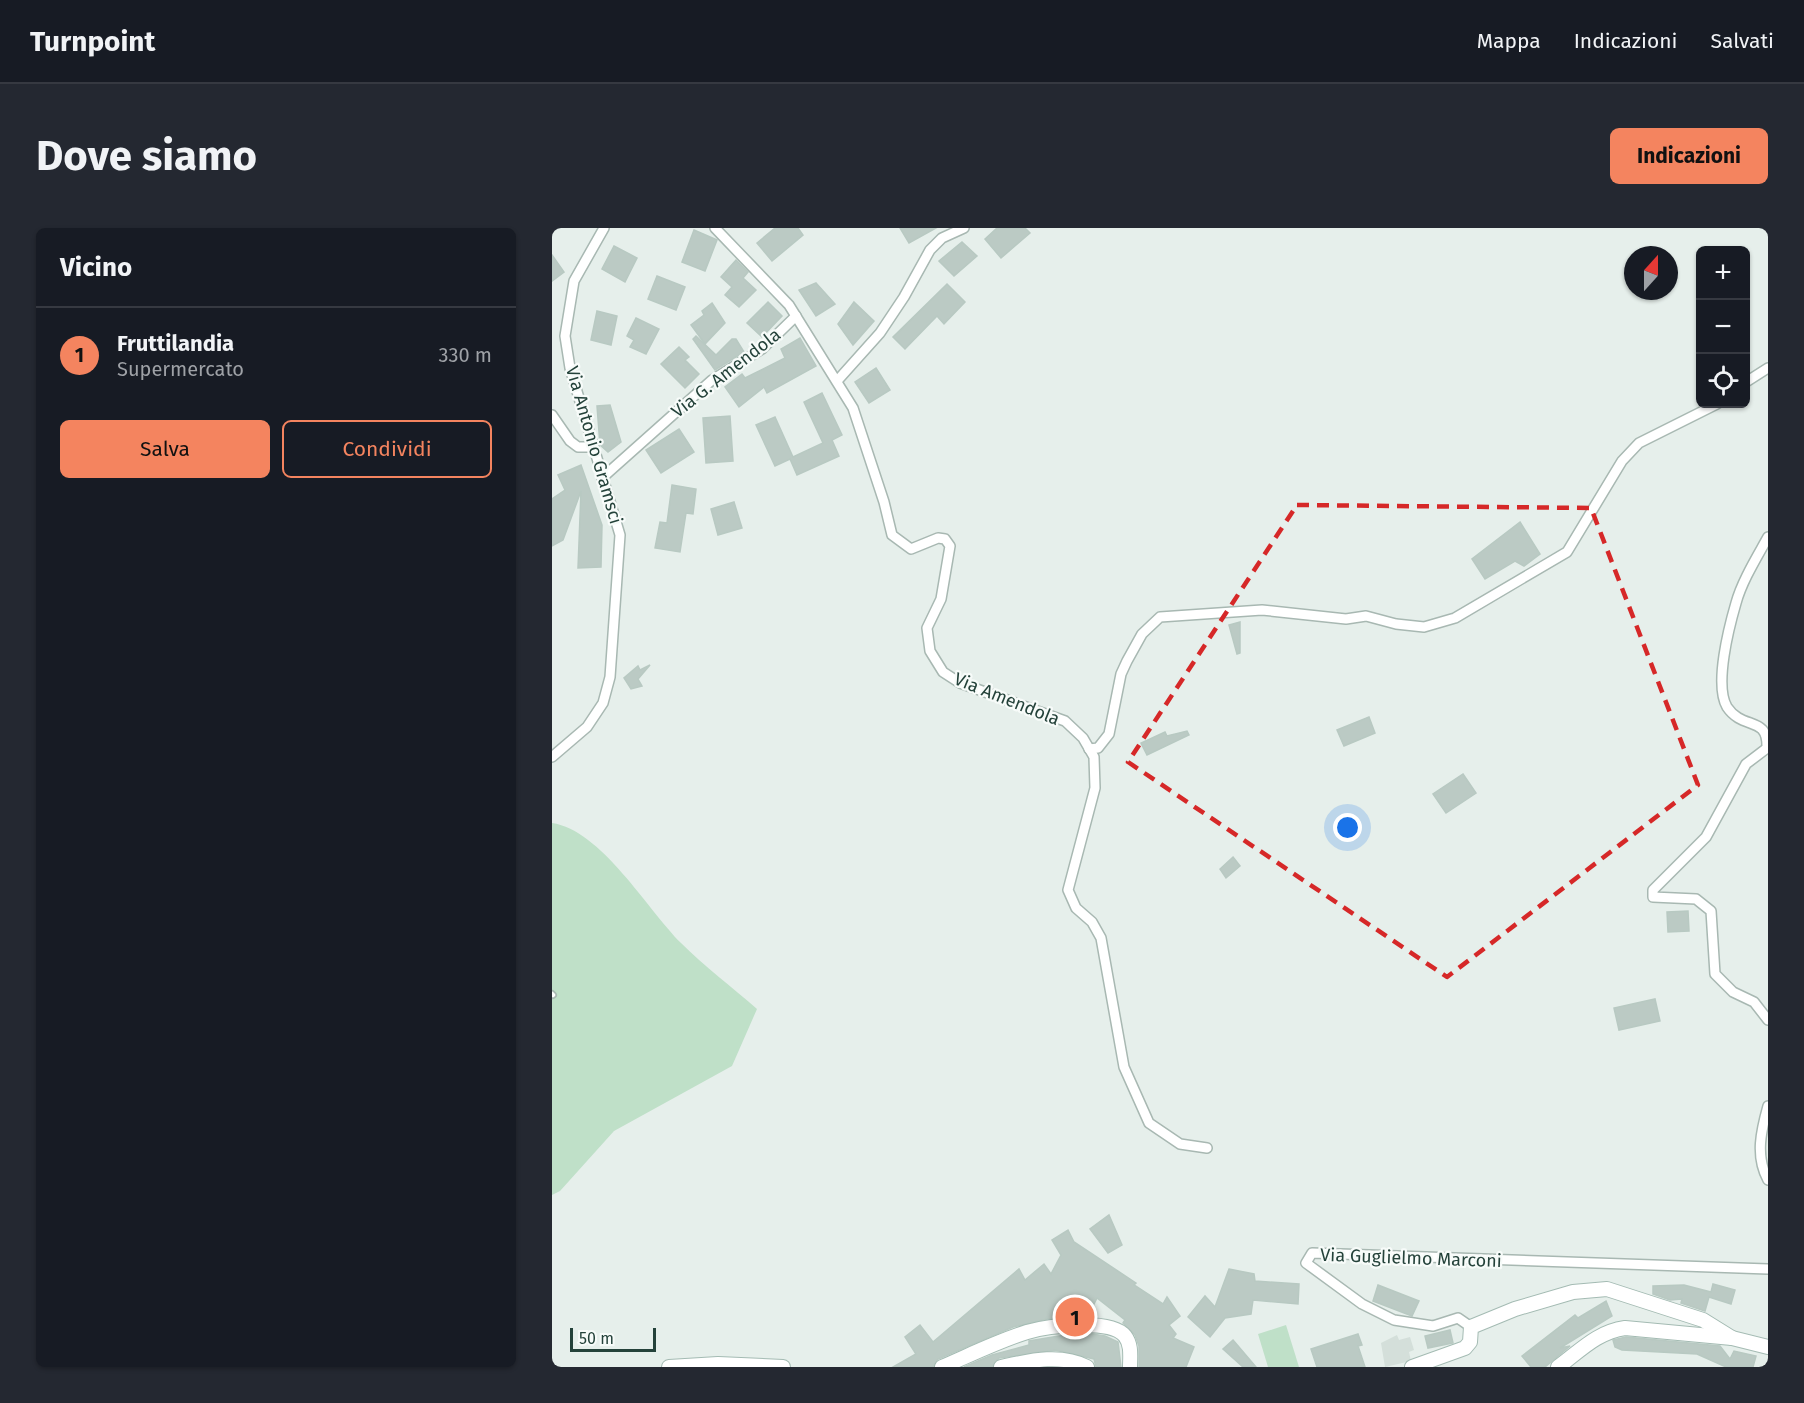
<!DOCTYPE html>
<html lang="it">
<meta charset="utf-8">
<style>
body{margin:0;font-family:"Fira Sans",sans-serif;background:#242831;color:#f1f3f6}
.controls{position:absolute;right:18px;top:18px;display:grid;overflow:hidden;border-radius:9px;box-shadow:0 2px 4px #0004}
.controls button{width:54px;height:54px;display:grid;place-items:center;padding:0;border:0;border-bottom:2px solid #363941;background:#171b24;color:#f1f3f6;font:30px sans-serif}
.compass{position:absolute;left:1072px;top:18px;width:54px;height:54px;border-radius:50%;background:#171b24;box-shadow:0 2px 4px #0004;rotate:21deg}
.scale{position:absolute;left:18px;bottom:15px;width:86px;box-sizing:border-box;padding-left:6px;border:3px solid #24423a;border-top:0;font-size:16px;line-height:21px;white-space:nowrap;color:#24423a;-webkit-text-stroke:4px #f7fbf9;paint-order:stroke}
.you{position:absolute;left:796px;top:600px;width:21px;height:21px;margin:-15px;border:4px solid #fff;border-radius:50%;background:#1a73e8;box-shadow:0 0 0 9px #1a73e833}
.badge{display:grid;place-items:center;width:39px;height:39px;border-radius:50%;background:#f4845f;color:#111;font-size:20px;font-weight:700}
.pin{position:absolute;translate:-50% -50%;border:3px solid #fff;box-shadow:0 2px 6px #0006}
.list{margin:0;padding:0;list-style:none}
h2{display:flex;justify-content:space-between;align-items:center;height:78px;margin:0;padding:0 24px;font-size:26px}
h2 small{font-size:20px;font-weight:400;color:#9ea1a6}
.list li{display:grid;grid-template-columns:39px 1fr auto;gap:18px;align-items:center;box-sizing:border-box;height:96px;padding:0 24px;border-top:2px solid #363941}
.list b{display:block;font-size:22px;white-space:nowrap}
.list p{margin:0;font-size:20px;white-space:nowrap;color:#9ea1a6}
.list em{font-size:20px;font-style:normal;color:#9ea1a6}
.actions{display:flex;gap:12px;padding:18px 24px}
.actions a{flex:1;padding:14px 0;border:2px solid #f4845f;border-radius:9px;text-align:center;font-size:21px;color:#f4845f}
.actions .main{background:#f4845f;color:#111}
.icon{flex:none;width:33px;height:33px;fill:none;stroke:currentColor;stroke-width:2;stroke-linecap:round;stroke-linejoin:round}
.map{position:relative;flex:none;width:1216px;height:1139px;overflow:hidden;border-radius:9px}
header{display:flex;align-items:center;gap:36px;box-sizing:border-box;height:84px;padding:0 30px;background:#171b24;border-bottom:2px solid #363941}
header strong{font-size:28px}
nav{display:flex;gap:33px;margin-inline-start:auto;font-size:21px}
.intro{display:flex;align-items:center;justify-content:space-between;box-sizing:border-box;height:144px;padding:0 36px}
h1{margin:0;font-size:42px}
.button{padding:15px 27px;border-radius:9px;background:#f4845f;color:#111;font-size:21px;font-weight:700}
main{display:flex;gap:36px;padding:0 36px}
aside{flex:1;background:#171b24;border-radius:9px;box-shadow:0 2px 4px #0004}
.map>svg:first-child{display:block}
.built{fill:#d4dfda}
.green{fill:#bfe0c8}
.building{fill:#bbcac4;stroke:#b8c9c2;stroke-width:1.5}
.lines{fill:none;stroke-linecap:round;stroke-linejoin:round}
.lane-casing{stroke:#a8b8b2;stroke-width:8}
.street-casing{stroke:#a8b8b2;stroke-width:12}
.secondary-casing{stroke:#a4bbb3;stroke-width:16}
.lane{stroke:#fff;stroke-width:4.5}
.street{stroke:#fff;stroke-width:9}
.secondary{stroke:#fff;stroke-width:14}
.marked{fill:none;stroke:#d62828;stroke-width:4.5;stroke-dasharray:12 8;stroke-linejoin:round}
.labels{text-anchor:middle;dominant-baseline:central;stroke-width:4.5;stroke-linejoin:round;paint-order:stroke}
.street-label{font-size:18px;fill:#24423a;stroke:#f7fbf9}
</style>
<header>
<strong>Turnpoint</strong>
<nav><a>Mappa</a><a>Indicazioni</a><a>Salvati</a></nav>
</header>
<div class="intro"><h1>Dove siamo</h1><a class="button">Indicazioni</a></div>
<main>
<aside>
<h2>Vicino<small></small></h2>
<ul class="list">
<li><span class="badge">1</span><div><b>Fruttilandia</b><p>Supermercato</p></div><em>330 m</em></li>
</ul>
<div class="actions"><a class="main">Salva</a><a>Condividi</a></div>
</aside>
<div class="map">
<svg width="1216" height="1139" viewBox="0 0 1216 1139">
<rect width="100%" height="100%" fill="#e6efeb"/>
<!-- built -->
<polygon class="built" points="845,1107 847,1112 858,1109 862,1122 857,1124 859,1133 833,1139 829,1115"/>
<!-- green -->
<g class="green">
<path d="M0 595C49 602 95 681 129 715 152 738 180 759 205 781L180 838 62 903 8 963 0 967Z"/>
<polygon points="734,1097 747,1139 716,1139 706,1106"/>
</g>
<!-- building -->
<g class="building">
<polygon points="223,0 246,0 251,7 220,33 205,15"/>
<polygon points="348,0 384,0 357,15"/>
<polygon points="445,0 473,0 478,5 449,30 433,11"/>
<polygon points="142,2 165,12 153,43 130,34"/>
<polygon points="410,14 425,28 402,48 387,33"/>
<polygon points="62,18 85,30 73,54 50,41"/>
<polygon points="0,27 12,44 0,53"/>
<polygon points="184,32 196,44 191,50 204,62 187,79 173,67 180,59 169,49"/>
<polygon points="105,48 133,59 124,82 96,71"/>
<polygon points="264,55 283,76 264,88 247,62"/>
<polygon points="395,56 413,74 392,96 385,88 353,121 341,109"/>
<polygon points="216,74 230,88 210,109 195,95"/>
<polygon points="302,74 322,93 301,117 286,96"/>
<polygon points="160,75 173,95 153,116 139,97 152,87 150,83"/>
<polygon points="45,83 65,88 59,117 39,112"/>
<polygon points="84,90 107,101 94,126 78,119 82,112 75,108"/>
<polygon points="144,108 164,127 180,111 184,111 192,124 163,142 141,111"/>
<polygon points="248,110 264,138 215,165 212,159 187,179 173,159 190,146 193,150 233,130 229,121"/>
<polygon points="127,119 137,129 133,132 147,146 133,160 109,136"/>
<polygon points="324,140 338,162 317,175 303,154"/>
<polygon points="270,165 290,207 280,212 287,228 245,247 238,231 223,238 204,197 223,189 241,229 271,215 252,174"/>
<polygon points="58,177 69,214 56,224 48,217 45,178"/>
<polygon points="178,188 181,233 154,235 151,190"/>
<polygon points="127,201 142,224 109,245 94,222"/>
<polygon points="29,237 50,297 49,339 26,340 29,263 11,312 0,318 0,271 13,262 6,247"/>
<polygon points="120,257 144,261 141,286 134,285 128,324 103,320 108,294 115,295"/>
<polygon points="182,274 190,300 166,307 159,281"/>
<polygon points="968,294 988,326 972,338 963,333 933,351 920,331"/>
<polygon points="688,394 688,425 685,426 677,397"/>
<polygon points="98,437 86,451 90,458 79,461 72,450 86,438 88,442"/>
<polygon points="817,489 823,505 792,518 785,502"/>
<polygon points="635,503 637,507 595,527 589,515 613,504 615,508"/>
<polygon points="911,546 924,565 894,585 881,566"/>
<polygon points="681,629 688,638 674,650 668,641"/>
<polygon points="1136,683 1137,703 1116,704 1115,684"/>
<polygon points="1103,771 1108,793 1067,802 1062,780"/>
<polygon points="557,987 570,1017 556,1025 538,1001"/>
<polygon points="516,1002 522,1014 584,1055 582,1057 611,1076 615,1069 628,1088 617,1097 624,1106 621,1110 642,1119 634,1139 587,1139 587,1118 583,1107 571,1095 573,1092 545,1070 538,1084 527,1079 530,1088 495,1091 461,1099 386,1131 381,1139 341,1139 364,1126 353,1109 368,1097 381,1114 467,1041 473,1052 492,1036 499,1046 509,1027 500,1012"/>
<polygon points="677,1041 702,1046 703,1053 747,1056 746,1076 701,1072 699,1086 673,1090 658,1109 636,1089 653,1068 663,1079"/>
<polygon points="1161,1056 1183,1062 1179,1076 1157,1069 1153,1083 1129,1075 1130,1071 1118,1072 1101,1066 1101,1058 1132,1057 1159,1064"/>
<polygon points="826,1057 867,1073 860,1088 821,1073"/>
<polygon points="1054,1073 1060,1088 1008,1120 1018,1118 993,1139 979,1139 970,1128 1023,1087 1026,1090"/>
<polygon points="898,1102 901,1115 876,1120 873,1108"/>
<polygon points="540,1106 553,1108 566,1114 569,1139 544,1139 542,1131 503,1122 447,1130 440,1139 412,1139 440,1127 477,1117 477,1113 513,1107"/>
<polygon points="806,1106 810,1117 806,1118 813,1139 765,1139 759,1121"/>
<polygon points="1074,1109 1168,1118 1178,1131 1182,1123 1204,1128 1201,1139 1174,1139 1145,1126 1070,1122 1063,1119 1061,1112"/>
<polygon points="681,1112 704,1139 691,1139 671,1121"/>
</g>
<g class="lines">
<!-- lane casing -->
<g class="lane-casing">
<polyline id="lane" points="0,766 1,767"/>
</g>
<!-- street casing -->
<g class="street-casing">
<g id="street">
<polyline points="163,0 237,77 301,180 332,274 340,307 359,321 386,310 393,311 398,318 389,371 375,400 378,423 391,444 408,455 513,493 531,510 542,529 543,560 516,662 524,680 540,694 549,710 572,839 597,895 628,916 655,920"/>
<polyline points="285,153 328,105 352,69 378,22 390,10 412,0"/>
<polyline points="1194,154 1216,140"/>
<polyline points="0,187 18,213 26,219 41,219"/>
<polyline points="50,250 160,152 210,121 244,88"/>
<path d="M1216 309C1205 329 1190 353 1184 375 1177 399 1162 457 1175 479 1191 503 1216 487 1215 520L1194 536 1154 609 1101 662V669L1144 671 1159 683 1163 746 1181 764 1202 774 1216 792"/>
<polyline points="537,521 546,520 557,506 569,446 575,433 590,406 608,389 710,382 794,391 814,388 844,396 872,399 903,390 1015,324 1070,233 1087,215 1165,176"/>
<polyline points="0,529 35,499 51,475 58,449 68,307 18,140 13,108 22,53 52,0"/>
<path d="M1216 878C1209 903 1203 928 1216 952"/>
<polyline points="919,1099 906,1090 881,1098 842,1092 810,1076 754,1035 760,1025 1216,1041"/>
</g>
</g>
<!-- secondary casing -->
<g class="secondary-casing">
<g id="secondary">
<polyline points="117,1139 166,1136 231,1139"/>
<path d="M390 1139C418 1127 446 1113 475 1104 495 1098 559 1090 573 1108 580 1117 578 1129 578 1139"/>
<path d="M449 1139C477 1133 508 1125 535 1139"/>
<polyline points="860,1139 913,1120 918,1114 919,1099 963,1081 1021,1064 1055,1061 1151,1092 1180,1110"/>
<path d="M1006 1139C1028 1123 1045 1104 1073 1100L1180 1110 1216 1119"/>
</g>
</g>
<!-- lane -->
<use href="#lane" class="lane"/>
<!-- street -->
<use href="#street" class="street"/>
<!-- secondary -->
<use href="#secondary" class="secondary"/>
</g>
<!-- marked area -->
<path class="marked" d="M745 277 1039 280 1146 557 895 749 576 534Z"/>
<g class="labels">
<!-- street labels -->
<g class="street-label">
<text transform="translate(174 145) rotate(-38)">Via G. Amendola</text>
<text transform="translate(42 217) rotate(74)">Via Antonio Gramsci</text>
<text transform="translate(455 471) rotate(22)">Via Amendola</text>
<text transform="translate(859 1030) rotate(2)">Via Guglielmo Marconi</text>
</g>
</g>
</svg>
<div class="controls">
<button>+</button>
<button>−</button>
<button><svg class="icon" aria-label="locate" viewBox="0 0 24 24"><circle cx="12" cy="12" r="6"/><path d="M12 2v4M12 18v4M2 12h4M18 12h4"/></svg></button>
</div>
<svg class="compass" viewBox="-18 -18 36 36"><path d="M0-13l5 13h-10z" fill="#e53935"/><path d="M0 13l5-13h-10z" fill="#9ea1a6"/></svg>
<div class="scale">50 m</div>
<div class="you"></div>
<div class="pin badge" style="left:523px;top:1089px">1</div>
</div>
</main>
